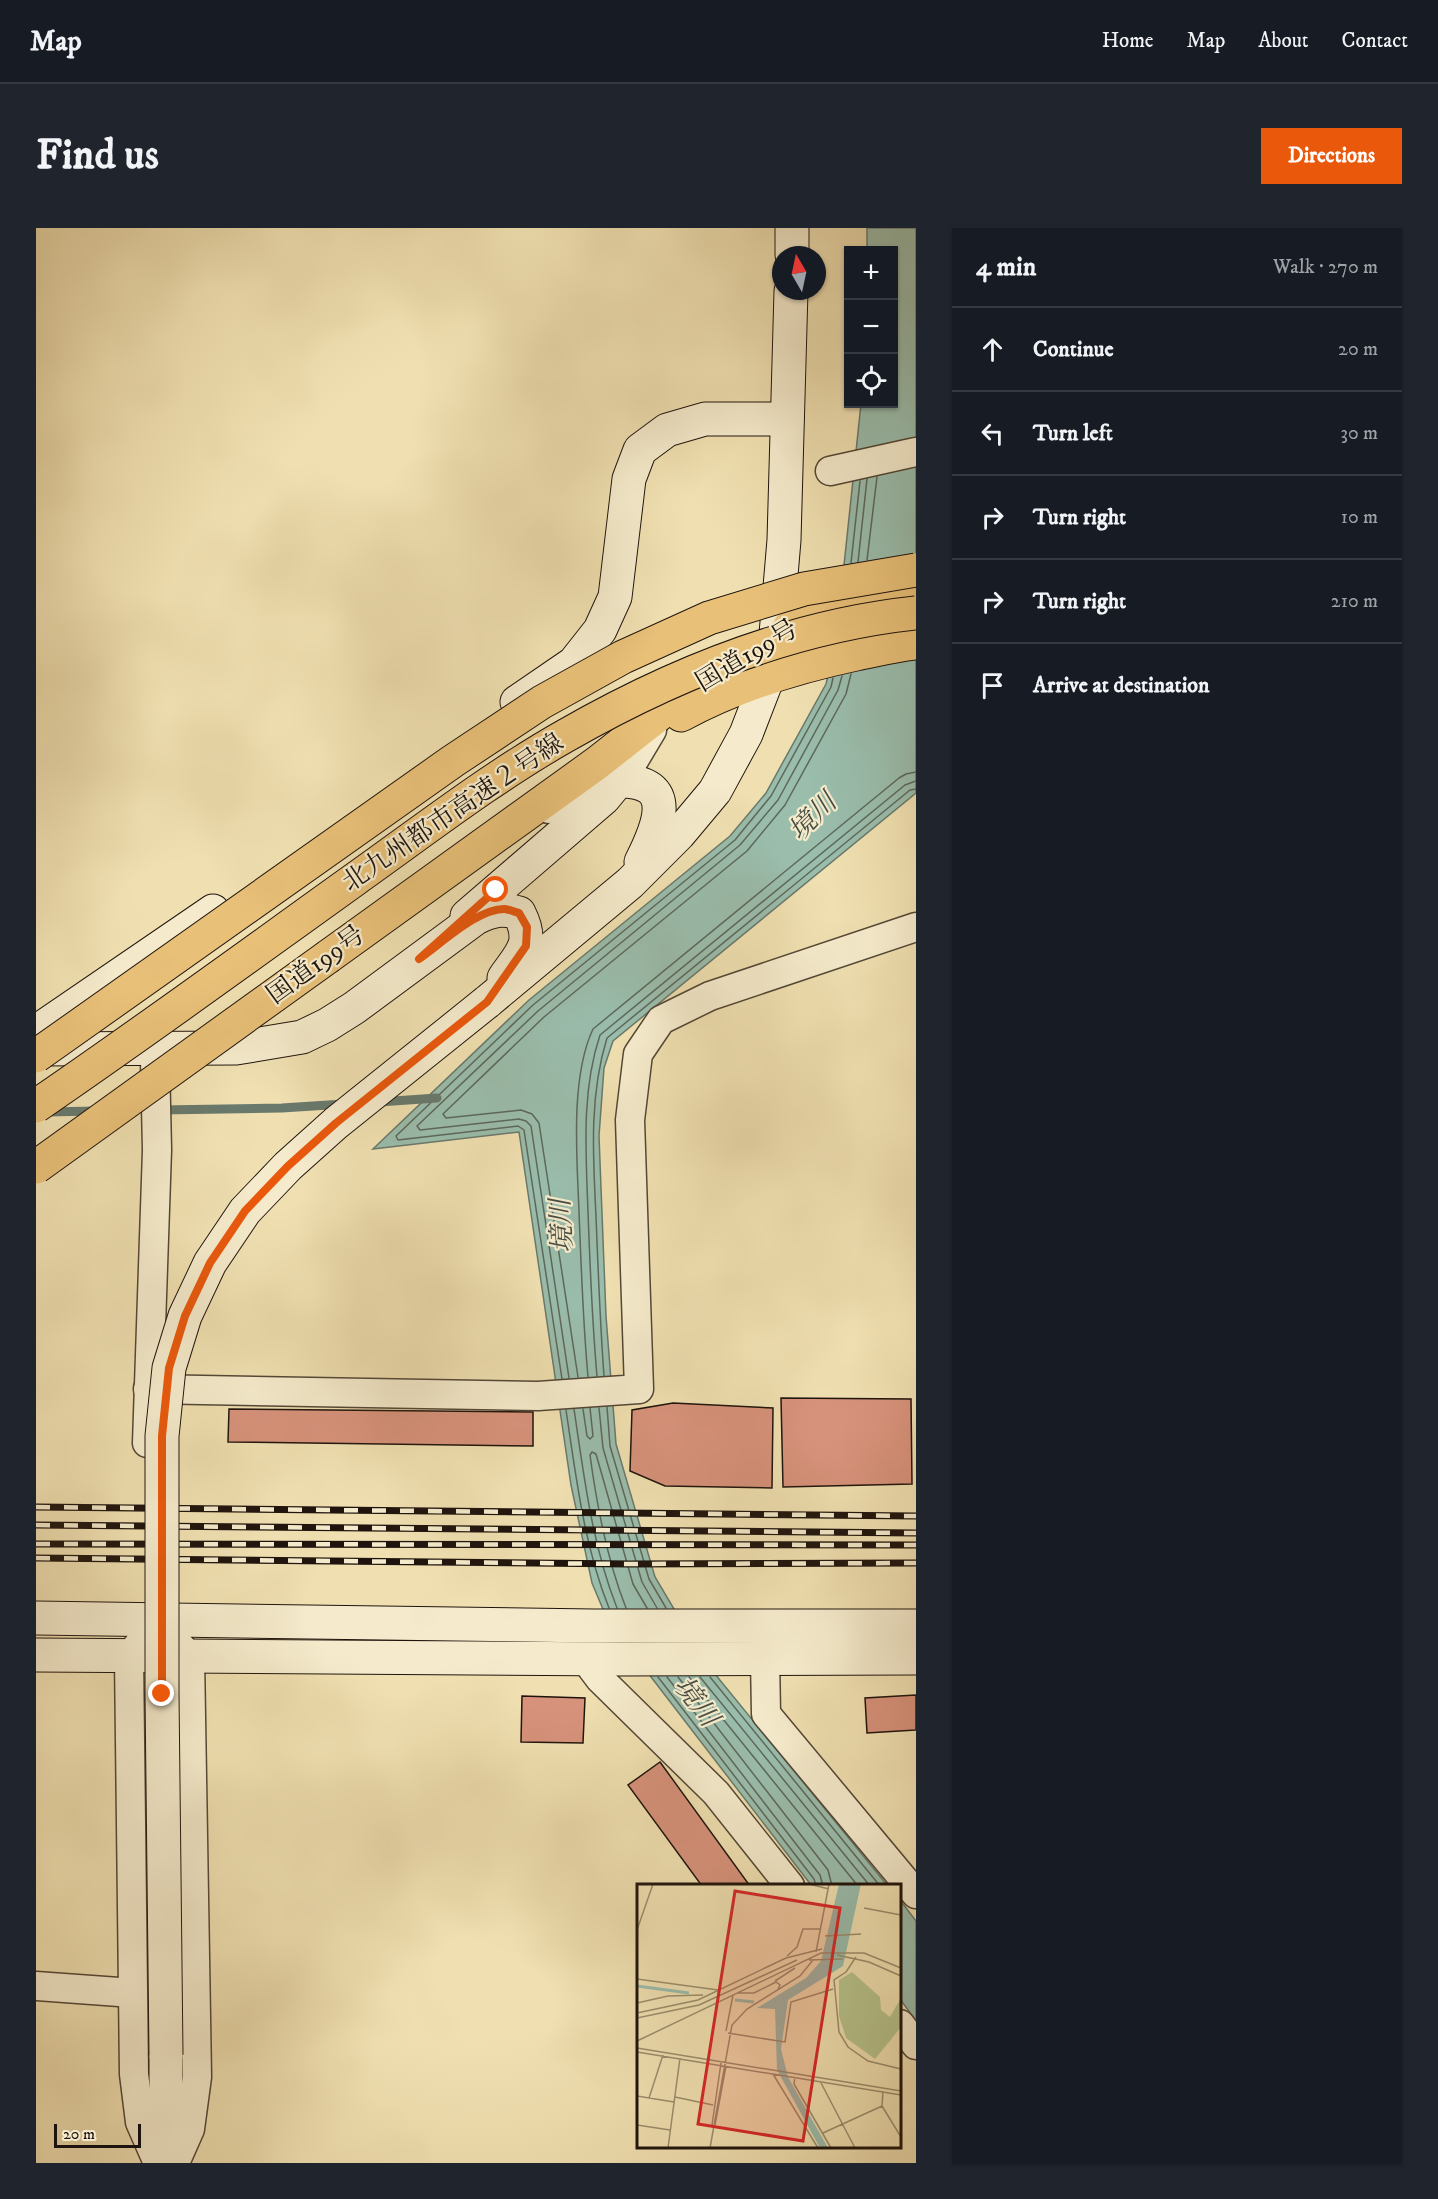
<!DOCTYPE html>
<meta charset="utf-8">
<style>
body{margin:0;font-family:"IM FELL DW Pica","Noto Serif JP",serif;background:#20242c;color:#f1f3f6}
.controls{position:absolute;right:18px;top:18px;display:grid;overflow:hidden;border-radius:0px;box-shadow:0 2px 4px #0004}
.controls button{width:54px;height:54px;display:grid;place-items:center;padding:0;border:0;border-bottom:2px solid #363941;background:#171b24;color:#f1f3f6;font:30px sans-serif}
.compass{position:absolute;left:736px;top:18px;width:54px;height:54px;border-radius:50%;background:#171b24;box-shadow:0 2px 4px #0004;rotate:351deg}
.scale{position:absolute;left:18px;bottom:15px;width:87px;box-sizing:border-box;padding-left:6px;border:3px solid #1f140d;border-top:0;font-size:16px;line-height:21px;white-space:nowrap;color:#1f140d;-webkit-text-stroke:4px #f5ebcc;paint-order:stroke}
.stop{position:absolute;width:18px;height:18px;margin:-14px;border:4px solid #ea580c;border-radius:50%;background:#fff}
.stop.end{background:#ea580c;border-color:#fff;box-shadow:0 2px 6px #0008}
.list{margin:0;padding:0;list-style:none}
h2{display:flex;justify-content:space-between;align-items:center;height:78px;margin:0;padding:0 24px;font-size:26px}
h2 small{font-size:20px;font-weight:400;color:#9ea1a6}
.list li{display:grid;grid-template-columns:39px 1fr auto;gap:18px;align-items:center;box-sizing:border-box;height:84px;padding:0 24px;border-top:2px solid #363941}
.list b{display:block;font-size:22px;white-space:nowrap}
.list em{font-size:20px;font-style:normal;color:#9ea1a6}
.icon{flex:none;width:33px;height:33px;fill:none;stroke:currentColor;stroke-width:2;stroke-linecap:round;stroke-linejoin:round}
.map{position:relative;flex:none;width:880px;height:1935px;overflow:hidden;border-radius:0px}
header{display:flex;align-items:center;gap:36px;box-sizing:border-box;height:84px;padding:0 30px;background:#171b24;border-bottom:2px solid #363941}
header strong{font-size:28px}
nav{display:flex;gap:33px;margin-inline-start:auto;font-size:21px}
.intro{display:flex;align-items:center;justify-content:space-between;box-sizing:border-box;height:144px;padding:0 36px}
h1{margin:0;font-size:42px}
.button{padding:15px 27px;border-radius:0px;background:#ea580c;color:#fff;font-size:21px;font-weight:700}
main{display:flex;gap:36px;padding:0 36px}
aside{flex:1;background:#171b24;border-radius:0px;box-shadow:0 2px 4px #0004}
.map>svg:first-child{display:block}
.water{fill:#9abdac;stroke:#69796c;stroke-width:1.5}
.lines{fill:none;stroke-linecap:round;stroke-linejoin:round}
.shore{stroke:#5c685c;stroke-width:1.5}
.stream{stroke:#69796c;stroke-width:9}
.building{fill:#d7927b;stroke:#1f140d;stroke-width:1.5}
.street-casing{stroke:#534736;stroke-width:31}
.secondary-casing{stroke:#1f140d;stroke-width:35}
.highway-casing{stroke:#1f140d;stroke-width:35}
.street{stroke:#f5ebcc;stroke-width:28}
.secondary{stroke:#f5ebcc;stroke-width:33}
.highway{stroke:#e8c078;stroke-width:33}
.rail-casing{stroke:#1f140d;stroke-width:7}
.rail{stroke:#f5ebcc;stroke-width:4.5;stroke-dasharray:14;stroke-linecap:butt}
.secondary-bridge-casing{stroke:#1f140d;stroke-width:35;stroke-linecap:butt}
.highway-bridge-casing{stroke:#1f140d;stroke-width:35;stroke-linecap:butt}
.secondary-bridge{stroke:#f5ebcc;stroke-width:33}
.highway-bridge{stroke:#e8c078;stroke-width:33}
.route{stroke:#ea580c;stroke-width:8}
.labels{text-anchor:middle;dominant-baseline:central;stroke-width:4.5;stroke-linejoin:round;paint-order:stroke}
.street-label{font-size:26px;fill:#1f140d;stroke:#f5ebcc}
.water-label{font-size:27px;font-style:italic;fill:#4a4f45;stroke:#f5ebcc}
.inset-river{fill:none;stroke:#9abdac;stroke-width:3}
.inset-road{fill:none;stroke:#9c8e6f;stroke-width:1.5}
.view{fill:#d62828;fill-opacity:0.15;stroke:#d62828;stroke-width:3}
.inset-edge{fill:none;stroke:#1f140d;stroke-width:3}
</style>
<header>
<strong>Map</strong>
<nav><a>Home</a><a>Map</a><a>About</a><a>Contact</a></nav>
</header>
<div class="intro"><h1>Find us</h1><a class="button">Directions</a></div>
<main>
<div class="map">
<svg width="880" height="1935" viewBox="0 0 880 1935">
<rect width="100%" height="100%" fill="#f0e0b1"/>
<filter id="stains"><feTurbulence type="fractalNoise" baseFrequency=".00333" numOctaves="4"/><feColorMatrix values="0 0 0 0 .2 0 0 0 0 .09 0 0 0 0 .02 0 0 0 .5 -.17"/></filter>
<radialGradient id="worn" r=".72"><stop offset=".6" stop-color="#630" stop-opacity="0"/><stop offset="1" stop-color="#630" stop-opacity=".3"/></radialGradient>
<!-- water -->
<g class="water">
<polygon points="831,0 880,0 880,565 577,813 568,840 563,908 570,1088 580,1216 619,1349 670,1435 851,1657 775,1657 572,1393 556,1355 535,1257 483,904 337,921 493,772 694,608 730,565 790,456 800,413 825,176 858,176 858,22 831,22"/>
<polygon points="864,1672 880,1693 880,1793 864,1771"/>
</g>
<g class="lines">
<!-- shore -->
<g class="shore">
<polyline points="831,332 841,249"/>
<polyline points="822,334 831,251"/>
<polyline points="815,335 824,253"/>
<path d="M561 1148C556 1093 554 1039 552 984 550 925 545 864 564 807L869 557 880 553"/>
<path d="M568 1148C564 1094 562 1041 560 988 557 928 553 868 571 810L874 562 880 561"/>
<polyline points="542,1149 503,895 496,886 485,882 410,890 407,886 508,789 711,623 749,577 810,466 815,446"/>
<path d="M552 1149C547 1094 545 1039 543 983 541 930 534 850 557 801L863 550 870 546 880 544"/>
<polyline points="533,1150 495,898 490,893 483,891 384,902 381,898 502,783 704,617 742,572 802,462 806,448"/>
<polyline points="526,1151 488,902 482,898 362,912 360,908 497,777 699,612 735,568 795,459 797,450"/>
<polyline points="571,1179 574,1218 613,1351 630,1380"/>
<polyline points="563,1180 567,1220 606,1354 621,1380"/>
<path d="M538 1181C548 1248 556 1317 581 1380"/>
<polyline points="547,1181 551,1208 554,1211 557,1208 554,1180"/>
<path d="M530 1182C540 1248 548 1318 573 1380"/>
<path d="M590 1380C571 1332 561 1279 554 1227L556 1224 560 1226 597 1356 611 1380"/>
<polyline points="622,1449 778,1651 780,1658"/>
<polyline points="631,1449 784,1647 787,1658"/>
<polyline points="642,1449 792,1642 796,1658"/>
<polyline points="653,1449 822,1658"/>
<polyline points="664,1449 834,1658"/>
<polyline points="674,1449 844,1658"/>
</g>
<!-- stream -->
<g class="stream">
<polyline points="343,874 401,870"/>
<polyline points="124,882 246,880 308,876"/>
<polyline points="10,884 60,883"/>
</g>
</g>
<!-- building -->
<g class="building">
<polygon points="745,1170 875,1171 876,1256 747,1259"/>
<polygon points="637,1175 737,1180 736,1260 629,1258 594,1243 596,1182"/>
<polygon points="193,1181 497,1184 497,1218 192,1214"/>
<polygon points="880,1467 880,1502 831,1505 829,1470"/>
<polygon points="486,1468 549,1470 547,1515 485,1514"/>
<polygon points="624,1534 714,1658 666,1658 592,1557"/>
</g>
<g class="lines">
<!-- street casing -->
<g class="street-casing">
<g id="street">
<polyline points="794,243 880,224"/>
<polyline points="513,581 546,565 582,553 594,539 616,502"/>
<polyline points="112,1161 502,1168 603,1161 594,892 602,826 625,792 674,768 880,699"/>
<polyline points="111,1215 121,922 119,833"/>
<polyline points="729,1430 730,1486 880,1666"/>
<polyline points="549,1431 564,1451 680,1565 754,1658"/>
<polyline points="0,1758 97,1765"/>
<polyline points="864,1796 880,1817"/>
<polyline points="122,1935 104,1894 98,1846 93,1429 121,1392 154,1429 161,1849 154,1901 139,1935"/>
</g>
</g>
<!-- secondary casing -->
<g class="secondary-casing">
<g id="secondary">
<polyline points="756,27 756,0"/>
<polyline points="481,474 538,435 564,402 579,369 593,251 604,222 631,202 669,191 751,191"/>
<path d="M431 688 568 570 582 553C644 552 622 600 605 634"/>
<polyline points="451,774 594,655 643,606 679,563 710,506 732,449 740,406 748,312 755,63"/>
<polyline points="0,804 177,683"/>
<path d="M0 821 200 820 266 809 291 797 318 780 440 690C456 682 466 680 483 685 499 716 485 725 468 750"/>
<polyline points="0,1390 557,1398 880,1398"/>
<polyline points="0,1427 583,1431 880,1430"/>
<polyline points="130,1827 130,1935"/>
</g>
</g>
<!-- highway casing -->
<g class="highway-casing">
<g id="highway">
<polyline points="753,400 781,387 880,358"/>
<path d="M645 487C700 457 759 439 820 426 840 422 860 417 880 415"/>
<polyline points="293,728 561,535 682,440"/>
</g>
</g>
<!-- street -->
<use href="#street" class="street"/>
<!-- secondary -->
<use href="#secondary" class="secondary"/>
<!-- highway -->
<use href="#highway" class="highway"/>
<!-- rail casing -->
<g class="rail-casing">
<g id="rail">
<polyline points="0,1279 880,1288"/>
<polyline points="0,1297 880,1305"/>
<polyline points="0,1316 880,1317"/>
<polyline points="0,1330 593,1336 880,1335"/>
</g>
</g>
<!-- rail -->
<use href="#rail" class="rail"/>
<!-- secondary-bridge casing -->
<g class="secondary-bridge-casing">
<polyline id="secondary-bridge" points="130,1827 126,1466 126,1208 133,1140 149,1088 174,1035 209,983 252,938 300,895 451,774"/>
</g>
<!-- highway-bridge casing -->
<g class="highway-bridge-casing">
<g id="highway-bridge">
<polyline points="0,828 417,533 506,474 587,429 673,390 768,361 880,342"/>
<path d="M0 878C107 805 212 728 318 652 387 603 455 550 529 508 637 446 756 398 880 385"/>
<polyline points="0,939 293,728"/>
</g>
</g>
<!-- secondary-bridge -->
<use href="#secondary-bridge" class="secondary-bridge"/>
<!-- highway-bridge -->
<use href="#highway-bridge" class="highway-bridge"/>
</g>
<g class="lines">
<!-- route -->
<path class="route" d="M126 1466V1208L133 1140 149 1088 174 1035 209 983 252 938 300 895 451 774 490 718 491 699 483 685C479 684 474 682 469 681 442 680 405 716 383 731L460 662"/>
</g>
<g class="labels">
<!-- street labels -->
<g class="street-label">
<text transform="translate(711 428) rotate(-31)">国道199号</text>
<text transform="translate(417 585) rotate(-34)">北九州都市高速２号線</text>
<text transform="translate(280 737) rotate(-36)">国道199号</text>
</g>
<!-- water labels -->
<g class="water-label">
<text transform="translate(777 589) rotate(-45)">境川</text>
<text transform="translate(526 998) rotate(-93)">境川</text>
<text transform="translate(660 1474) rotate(53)">境川</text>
</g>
</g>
<!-- overview -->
<g transform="translate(601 1656)">
<rect width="264" height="264" fill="#f0e0b1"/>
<path d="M215 88 243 113 244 126 253 133 264 114V143L238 175 209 154 202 132V96Z" fill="#b7c38d"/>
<path d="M202 0H224L206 82 151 116 144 165 151 193 191 264H183L140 186 138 125 120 124 169 94 184 77Z" fill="#9abdac"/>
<path class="inset-river" d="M0 102 52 109M98 116 117 118"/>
<path class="inset-road" d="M172 0 192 5M227 24 264 31M0 46 16 0M188 52 224 50M179 68 192 0M200 71 232 78 264 92M150 72 160 63 166 45H184M219 73 209 88 197 96 202 148 211 163 231 177 264 185M172 76 206 75M0 95 81 106M138 97 158 84M101 109H117L139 98 143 101 141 105M0 119 31 112 66 111M0 129 61 116 149 74 185 65M0 134 62 121 160 76M89 147 96 111M91 149 148 158 154 118 196 105M0 157 184 69H227L264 84M0 164 264 207M0 168 264 211M136 190 181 264M158 193 157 200 194 264M183 197 218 264M246 207 245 222 264 253M0 212 37 218M38 213 76 221M12 214 26 171M0 241 33 246M75 241 84 179M78 241 89 182M186 249 245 222M31 264 43 174M73 264 95 141 110 125 163 92 176 76"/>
<path class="view" d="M98 7 203 24 166 257 61 240Z"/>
<rect width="264" height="264" class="inset-edge"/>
</g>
<rect width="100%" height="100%" filter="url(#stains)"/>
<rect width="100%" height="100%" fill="url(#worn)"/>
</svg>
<div class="controls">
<button>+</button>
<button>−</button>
<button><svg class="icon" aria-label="locate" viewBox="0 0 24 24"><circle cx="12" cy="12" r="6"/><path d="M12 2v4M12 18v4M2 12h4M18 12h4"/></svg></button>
</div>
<svg class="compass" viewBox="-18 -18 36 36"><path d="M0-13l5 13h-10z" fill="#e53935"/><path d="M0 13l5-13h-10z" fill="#9ea1a6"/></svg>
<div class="scale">20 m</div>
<div class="stop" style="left:460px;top:662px"></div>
<div class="stop end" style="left:126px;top:1466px"></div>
</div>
<aside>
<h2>4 min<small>Walk · 270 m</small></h2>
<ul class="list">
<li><svg class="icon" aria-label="ahead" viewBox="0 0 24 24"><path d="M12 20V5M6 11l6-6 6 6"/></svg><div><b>Continue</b></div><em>20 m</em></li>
<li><svg class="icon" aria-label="left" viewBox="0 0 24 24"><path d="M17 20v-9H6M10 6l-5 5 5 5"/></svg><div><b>Turn left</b></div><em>30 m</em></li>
<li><svg class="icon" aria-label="right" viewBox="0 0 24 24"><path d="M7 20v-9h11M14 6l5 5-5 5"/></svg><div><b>Turn right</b></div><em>10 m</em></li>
<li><svg class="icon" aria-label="right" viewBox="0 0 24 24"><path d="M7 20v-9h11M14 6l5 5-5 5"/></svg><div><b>Turn right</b></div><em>210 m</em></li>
<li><svg class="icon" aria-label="arrive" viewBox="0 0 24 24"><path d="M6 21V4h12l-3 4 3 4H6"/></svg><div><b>Arrive at destination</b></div></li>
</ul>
</aside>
</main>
